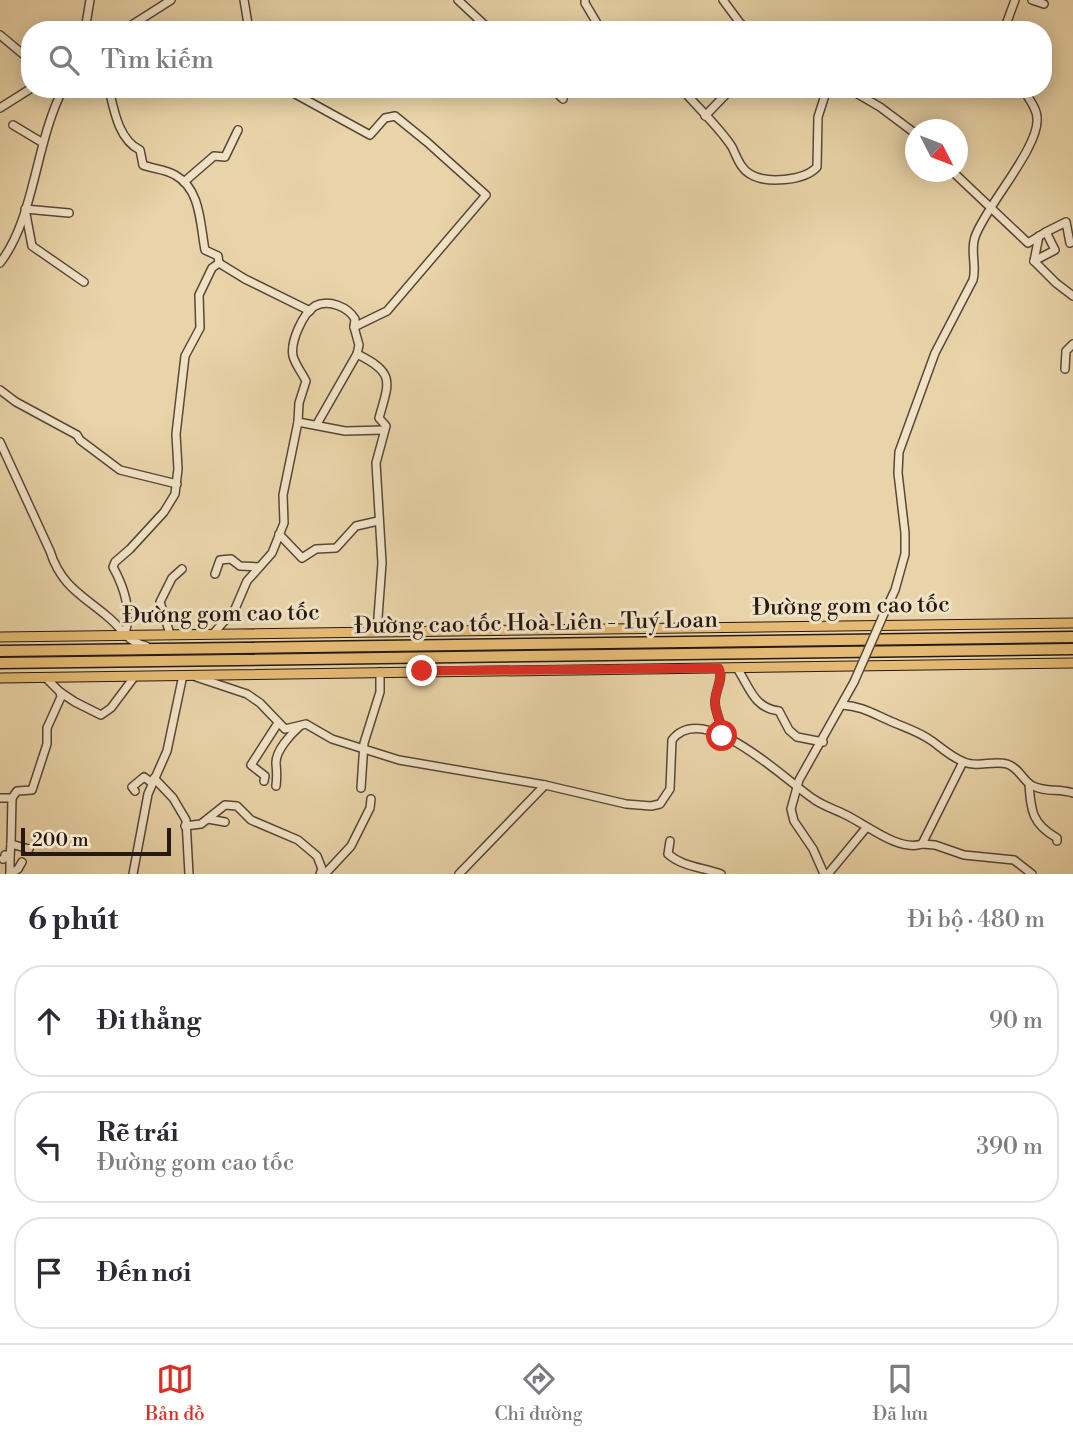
<!DOCTYPE html>
<html lang="vi">
<meta charset="utf-8">
<style>
body{margin:0;font-family:"Libre Bodoni",serif;background:#f7f7f7;color:#2b2b33}
.compass{position:absolute;left:905px;top:119px;width:63px;height:63px;border-radius:50%;background:#fff;box-shadow:0 4px 18px #0003;rotate:132deg}
.scale{position:absolute;left:21px;bottom:18px;width:150px;box-sizing:border-box;padding-left:7px;border:4px solid #261911;border-top:0;font-size:19px;line-height:24px;white-space:nowrap;color:#261911;-webkit-text-stroke:5px #f1e2c6;paint-order:stroke}
.stop{position:absolute;width:21px;height:21px;margin:-16px;border:5px solid #d93025;border-radius:50%;background:#fff}
.stop.end{background:#d93025;border-color:#fff;box-shadow:0 2px 7px #0008}
.list{margin:0;padding:0;list-style:none}
h2{display:flex;justify-content:space-between;align-items:center;height:91px;margin:0;padding:0 28px;font-size:30px}
h2 small{font-size:23px;font-weight:400;color:#7c7c81}
.list li{display:grid;grid-template-columns:46px 1fr auto;gap:21px;align-items:center;box-sizing:border-box;height:112px;margin:0 14px 14px;padding:0 14px;border:2px solid #e1e1e2;border-radius:28px}
.list b{display:block;font-size:26px;white-space:nowrap}
.list p{margin:0;font-size:23px;white-space:nowrap;color:#7c7c81}
.list em{font-size:23px;font-style:normal;color:#7c7c81}
.icon{flex:none;width:38px;height:38px;fill:none;stroke:currentColor;stroke-width:2;stroke-linecap:round;stroke-linejoin:round}
.map{position:relative;flex:none;width:1073px;height:874px;overflow:hidden}
.search{position:absolute;background:#fff;box-shadow:0 4px 18px #0003;left:21px;right:21px;top:21px;height:77px;display:flex;align-items:center;gap:18px;box-sizing:border-box;padding:0 24px;border-radius:28px;color:#7c7c81;font-size:26px}
.sheet{height:469px;background:#fff}
nav{display:flex;justify-content:space-around;align-items:center;box-sizing:border-box;height:98px;border-top:2px solid #e1e1e2;background:#fff;font-size:19px;color:#7c7c81}
nav a{display:grid;justify-items:center;gap:4px}
nav .on{color:#d93025}
.map>svg:first-child{display:block}
.lines{fill:none;stroke-linecap:round;stroke-linejoin:round}
.minor-casing{stroke:#574837;stroke-width:10}
.major-casing{stroke:#261911;stroke-width:11}
.highway-casing{stroke:#261911;stroke-width:13}
.minor{stroke:#f1e2c6;stroke-width:7}
.major{stroke:#e4ba74;stroke-width:9}
.highway{stroke:#e4ba74;stroke-width:10}
.minor-bridge-casing{stroke:#574837;stroke-width:10;stroke-linecap:butt}
.minor-bridge{stroke:#f1e2c6;stroke-width:7}
.route{stroke:#d93025;stroke-width:9}
.labels{text-anchor:middle;dominant-baseline:central;stroke-width:6;stroke-linejoin:round;paint-order:stroke}
.street-label{font-size:23px;fill:#261911;stroke:#f1e2c6}
</style>
<div class="map">
<svg width="1073" height="874" viewBox="0 0 1073 874">
<rect width="100%" height="100%" fill="#e9d3a8"/>
<filter id="stains"><feTurbulence type="fractalNoise" baseFrequency=".00286" numOctaves="4"/><feColorMatrix values="0 0 0 0 .2 0 0 0 0 .09 0 0 0 0 .02 0 0 0 .5 -.17"/></filter>
<radialGradient id="worn" r=".72"><stop offset=".6" stop-color="#630" stop-opacity="0"/><stop offset="1" stop-color="#630" stop-opacity=".3"/></radialGradient>
<g class="lines">
<!-- minor casing -->
<g class="minor-casing">
<g id="minor">
<polyline points="244,0 249,30"/>
<polyline points="458,0 490,30"/>
<polyline points="585,0 585,3 601,30"/>
<polyline points="723,0 740,23 749,30"/>
<polyline points="1032,0 1044,4"/>
<polyline points="85,30 90,0"/>
<polyline points="124,30 171,0"/>
<polyline points="645,30 647,26"/>
<polyline points="1004,30 1015,0"/>
<polyline points="0,35 30,60"/>
<path d="M109 89C114 111 119 140 140 150L143 165C153 169 165 169 175 175 201 189 200 224 205 250L218 256 219 263 245 279 310 311"/>
<polyline points="282,89 288,90 370,135 385,118 395,116 427,142 486,195 387,311 354,327 359,345 357,354 317,424"/>
<polyline points="553,89 563,99"/>
<path d="M682 89C697 107 720 128 732 147 737 157 740 168 750 174 766 184 804 181 817 167L818 117 827 89"/>
<polyline points="849,89 880,107 916,134"/>
<polyline points="0,108 30,89"/>
<polyline points="705,116 731,89"/>
<polyline points="13,125 43,143"/>
<polyline points="953,172 1028,243 1046,232 1055,250 1034,261 1056,283 1073,296"/>
<polyline points="184,182 214,156 225,157 238,130"/>
<polyline points="69,213 25,209 32,246 84,282"/>
<polyline points="1046,232 1066,222 1070,243"/>
<polyline points="1034,261 1039,236"/>
<path d="M0 263C35 218 35 143 63 89"/>
<path d="M357 354C396 373 389 382 379 418L386 426 376 463 382 563 377 631"/>
<polyline points="1065,369 1066,351 1073,344"/>
<polyline points="0,390 16,402 77,435 80,440 120,470 177,484"/>
<polyline points="298,422 345,431 384,430"/>
<path d="M0 442 50 551C61 586 82 595 108 617 124 630 124 640 146 646"/>
<polyline points="279,534 302,558 316,549 336,548 356,526 378,521"/>
<polyline points="215,574 220,560 231,559 240,566 259,567"/>
<path d="M886 609 895 590 905 554V533L898 473 899 452 935 353 973 280C977 266 970 251 975 237 985 207 1040 147 1037 118 1037 108 1028 98 1023 89"/>
<path d="M125 634C132 611 124 587 113 567L115 562 130 549 164 512 175 494 178 469 176 434 185 356 200 328 199 295 212 268 219 263"/>
<polyline points="170,634 160,602 172,578 182,569"/>
<path d="M213 634 235 609 247 581 272 553 284 523 283 495 298 422 299 403 306 381C302 373 295 364 293 356 290 342 303 313 315 306 329 299 348 307 355 319L354 327"/>
<path d="M719 668C724 678 715 690 715 702 715 714 723 724 722 736"/>
<path d="M737 668C750 688 754 708 779 711L789 730 797 737 823 742"/>
<path d="M196 677 247 694 260 703 285 729 306 724 332 739 399 760 545 785 626 804 651 806 660 804 670 789 672 740C704 698 788 783 815 800 824 806 834 809 844 814 866 824 898 852 922 844L963 762"/>
<polyline points="60,692 75,702 101,715 111,708 135,676"/>
<path d="M842 705C861 706 872 713 888 720 903 727 918 731 932 741 943 749 951 757 964 762 978 768 993 760 1007 764 1019 768 1022 779 1031 785 1045 793 1059 788 1073 793"/>
<polyline points="154,778 173,798 186,820 189,874"/>
<polyline points="264,781 265,776 251,765 278,723"/>
<path d="M1029 784C1031 811 1032 824 1057 838V841"/>
<path d="M276 786C277 777 277 772 276 764 275 751 291 734 300 726"/>
<polyline points="361,788 364,743 380,692 380,672"/>
<polyline points="135,791 132,787 144,777 152,783"/>
<polyline points="0,798 12,798"/>
<polyline points="208,819 225,822"/>
<polyline points="185,826 201,824 225,805 237,806 251,820 298,840 317,856 322,869 320,874"/>
<path d="M670 841 668 854C683 867 702 867 721 874"/>
<polyline points="922,844 935,845 964,855 1014,860 1032,874"/>
<polyline points="29,849 11,844 12,798 17,791 32,790 47,744 47,728 61,697 60,692 45,677"/>
<polyline points="3,859 5,858 5,855 10,856 11,844"/>
<polyline points="10,874 10,856"/>
<polyline points="10,874 18,869 22,862"/>
<polyline points="133,874 148,794 167,751 183,675"/>
<polyline points="325,874 351,846 370,808 371,799"/>
<polyline points="459,874 545,785"/>
<polyline points="824,874 813,849 794,821 791,809 799,780 854,682"/>
<polyline points="828,874 866,828"/>
</g>
</g>
<!-- major casing -->
<g class="major-casing">
<g id="major">
<polyline points="0,637 1073,623"/>
<polyline points="0,678 1073,663"/>
</g>
</g>
<!-- highway casing -->
<g class="highway-casing">
<g id="highway">
<polyline points="0,651 1073,637"/>
<polyline points="0,663 1073,649"/>
</g>
</g>
<!-- minor -->
<use href="#minor" class="minor"/>
<!-- major -->
<use href="#major" class="major"/>
<!-- highway -->
<use href="#highway" class="highway"/>
<!-- minor-bridge casing -->
<g class="minor-bridge-casing">
<polyline id="minor-bridge" points="854,682 886,609"/>
</g>
<!-- minor-bridge -->
<use href="#minor-bridge" class="minor-bridge"/>
</g>
<g class="lines">
<!-- route -->
<path class="route" d="M422 671 719 668C724 678 715 690 715 702 715 714 723 724 722 736"/>
</g>
<g class="labels">
<!-- street labels -->
<g class="street-label">
<text transform="translate(851 606) rotate(-1)">Đường gom cao tốc</text>
<text transform="translate(221 614) rotate(-1)">Đường gom cao tốc</text>
<text transform="translate(536 623) rotate(-1)">Đường cao tốc Hoà Liên - Tuý Loan</text>
</g>
</g>
<rect width="100%" height="100%" filter="url(#stains)"/>
<rect width="100%" height="100%" fill="url(#worn)"/>
</svg>
<svg class="compass" viewBox="-18 -18 36 36"><path d="M0-13l5 13h-10z" fill="#e53935"/><path d="M0 13l5-13h-10z" fill="#7c7c81"/></svg>
<div class="scale">200 m</div>
<div class="stop" style="left:722px;top:736px"></div>
<div class="stop end" style="left:422px;top:671px"></div>
<div class="search"><svg class="icon" aria-label="search" viewBox="0 0 24 24"><circle cx="10" cy="10" r="6"/><path d="M15 15l6 6"/></svg>Tìm kiếm</div>
</div>
<section class="sheet">
<h2>6 phút<small>Đi bộ · 480 m</small></h2>
<ul class="list">
<li><svg class="icon" aria-label="ahead" viewBox="0 0 24 24"><path d="M12 20V5M6 11l6-6 6 6"/></svg><div><b>Đi thẳng</b></div><em>90 m</em></li>
<li><svg class="icon" aria-label="left" viewBox="0 0 24 24"><path d="M17 20v-9H6M10 6l-5 5 5 5"/></svg><div><b>Rẽ trái</b><p>Đường gom cao tốc</p></div><em>390 m</em></li>
<li><svg class="icon" aria-label="arrive" viewBox="0 0 24 24"><path d="M6 21V4h12l-3 4 3 4H6"/></svg><div><b>Đến nơi</b></div></li>
</ul>
</section>
<nav>
<a class="on"><svg class="icon" aria-label="map" viewBox="0 0 24 24"><path d="M3 6l6-2 6 2 6-2v14l-6 2-6-2-6 2zM9 4v14M15 6v14"/></svg>Bản đồ</a>
<a><svg class="icon" aria-label="directions" viewBox="0 0 24 24"><path d="M12 3l9 9-9 9-9-9zM9 14v-3h6M13 9l2 2-2 2"/></svg>Chỉ đường</a>
<a><svg class="icon" aria-label="saved" viewBox="0 0 24 24"><path d="M7 4h10v16l-5-4-5 4z"/></svg>Đã lưu</a>
</nav>
